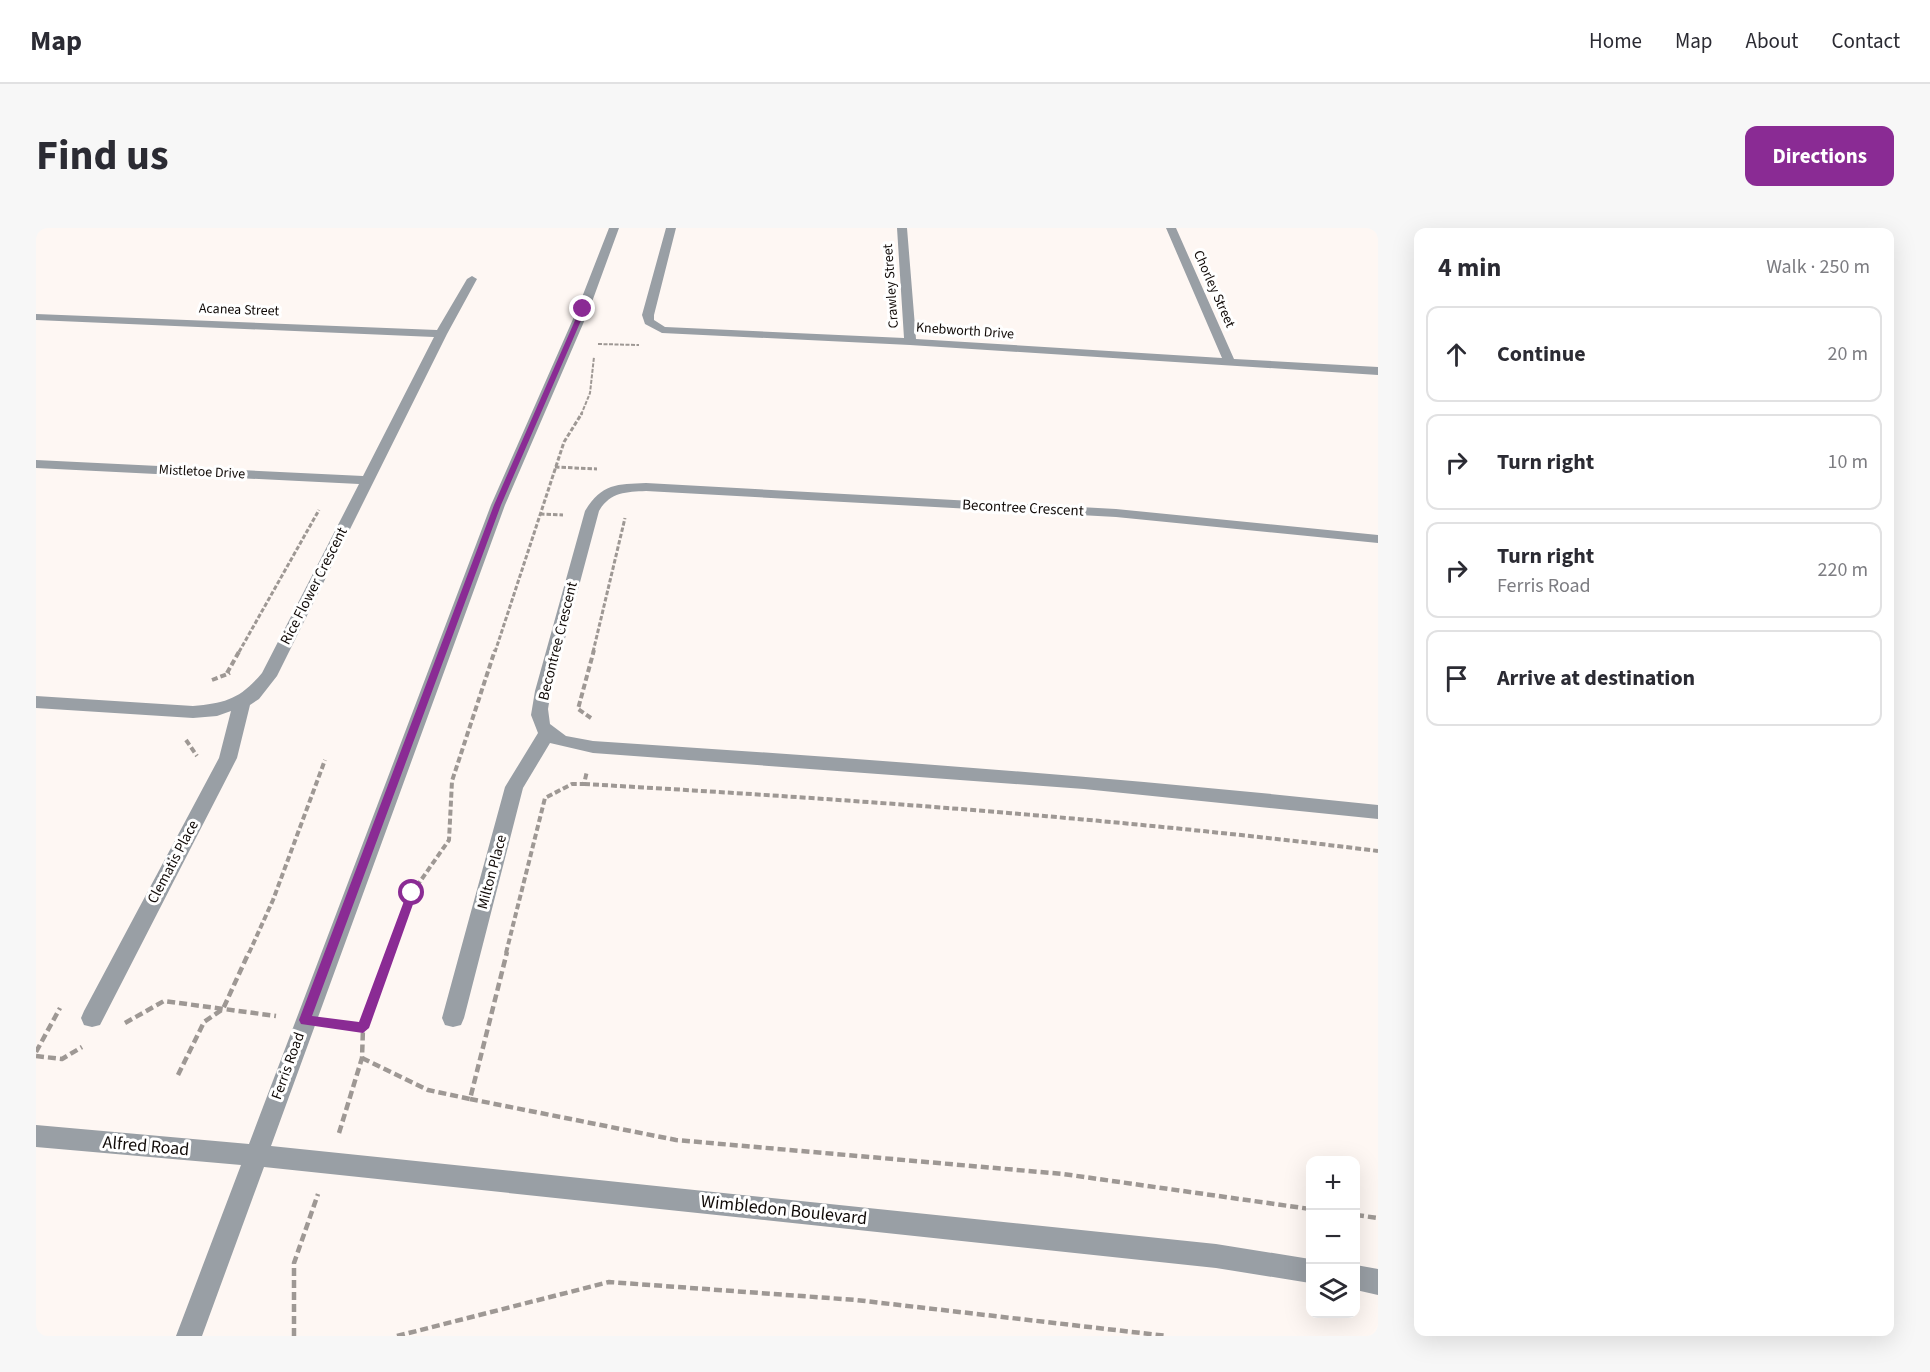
<!DOCTYPE html>
<meta charset="utf-8">
<style>
body{margin:0;font-family:"Source Sans 3",sans-serif;background:#f7f7f7;color:#2b2b33}
.controls{position:absolute;right:18px;bottom:18px;display:grid;overflow:hidden;border-radius:12px;box-shadow:0 6px 24px #0002}
.controls button{width:54px;height:54px;display:grid;place-items:center;padding:0;border:0;border-bottom:2px solid #e1e1e2;background:#fff;color:#2b2b33;font:30px sans-serif}
.stop{position:absolute;width:18px;height:18px;margin:-14px;border:4px solid #8a2b94;border-radius:50%;background:#fff}
.stop.end{background:#8a2b94;border-color:#fff;box-shadow:0 2px 6px #0008}
.list{margin:0;padding:0;list-style:none}
h2{display:flex;justify-content:space-between;align-items:center;height:78px;margin:0;padding:0 24px;font-size:26px}
h2 small{font-size:20px;font-weight:400;color:#7c7c81}
.list li{display:grid;grid-template-columns:39px 1fr auto;gap:18px;align-items:center;box-sizing:border-box;height:96px;margin:0 12px 12px;padding:0 12px;border:2px solid #e1e1e2;border-radius:12px}
.list b{display:block;font-size:22px;white-space:nowrap}
.list p{margin:0;font-size:20px;white-space:nowrap;color:#7c7c81}
.list em{font-size:20px;font-style:normal;color:#7c7c81}
.icon{flex:none;width:33px;height:33px;fill:none;stroke:currentColor;stroke-width:2;stroke-linecap:round;stroke-linejoin:round}
.map{position:relative;flex:none;width:1342px;height:1108px;overflow:hidden;border-radius:12px}
header{display:flex;align-items:center;gap:36px;box-sizing:border-box;height:84px;padding:0 30px;background:#fff;border-bottom:2px solid #e1e1e2}
header strong{font-size:28px}
nav{display:flex;gap:33px;margin-inline-start:auto;font-size:21px}
.intro{display:flex;align-items:center;justify-content:space-between;box-sizing:border-box;height:144px;padding:0 36px}
h1{margin:0;font-size:42px}
.button{padding:15px 27px;border-radius:12px;background:#8a2b94;color:#fff;font-size:21px;font-weight:700}
main{display:flex;gap:36px;padding:0 36px}
aside{flex:1;background:#fff;border-radius:12px;box-shadow:0 6px 24px #0002}
.map>svg:first-child{display:block}
.lines{fill:none;stroke-linecap:round;stroke-linejoin:round}
.path-far3{stroke:#9e9894;stroke-width:2;stroke-dasharray:4 1.5;stroke-linecap:butt}
.path-far2{stroke:#9e9894;stroke-width:3;stroke-dasharray:4.5 2;stroke-linecap:butt}
.path-far1{stroke:#9e9894;stroke-width:4;stroke-dasharray:6 3;stroke-linecap:butt}
.path{stroke:#9e9894;stroke-width:4.5;stroke-dasharray:8 4;stroke-linecap:butt}
.minor{fill:#999fa5;fill-rule:evenodd}
.route{fill:#8a2b94}
.labels{text-anchor:middle;dominant-baseline:central;stroke-width:6;stroke-linejoin:round;paint-order:stroke}
.far-street-label{font-size:14px;fill:#110b08;stroke:#fff}
.street-label{font-size:15px;fill:#110b08;stroke:#fff}
.near-street-label{font-size:18px;fill:#110b08;stroke:#fff}
</style>
<header>
<strong>Map</strong>
<nav><a>Home</a><a>Map</a><a>About</a><a>Contact</a></nav>
</header>
<div class="intro"><h1>Find us</h1><a class="button">Directions</a></div>
<main>
<div class="map">
<svg width="1342" height="1108" viewBox="0 0 1342 1108">
<rect width="100%" height="100%" fill="#fef7f3"/>
<g class="lines">
<!-- path-far3 -->
<g class="path-far3">
<polyline points="562,116 603,117"/>
<polyline points="545,187 554,165 558,129"/>
</g>
<!-- path-far2 -->
<g class="path-far2">
<polyline points="519,239 561,241"/>
<polyline points="504,286 527,287"/>
<polyline points="203,424 283,282"/>
<polyline points="459,424 528,214 546,185"/>
<polyline points="557,424 589,290"/>
</g>
<!-- path-far1 -->
<g class="path-far1">
<polyline points="191,445 204,422"/>
<polyline points="176,452 194,445"/>
<polyline points="555,490 542,481 558,422"/>
<polyline points="150,512 161,528"/>
<path d="M548 556C814 571 1078 590 1342 623"/>
<polyline points="213,725 237,672 289,532"/>
<polyline points="354,725 376,665 413,612 416,553 459,422"/>
<polyline points="470,725 509,570 536,556 548,556 551,543"/>
</g>
<!-- path -->
<g class="path">
<polyline points="89,795 128,773 240,788"/>
<polyline points="301,796 327,800"/>
<polyline points="0,824 24,780"/>
<polyline points="0,828 26,831 46,819"/>
<polyline points="326,830 392,862 434,871 471,724"/>
<polyline points="142,847 168,794 187,781 213,724"/>
<polyline points="434,871 640,912 1027,946 1274,981"/>
<polyline points="303,905 326,830 327,800 355,724"/>
<polyline points="1320,987 1342,990"/>
<polyline points="258,1108 258,1035 282,966"/>
<polyline points="361,1108 573,1054 820,1072 1131,1108"/>
</g>
<!-- minor -->
<g class="minor">
<polygon points="573,0 583,0 553,82 469,277 235,918 1180,1016 1274,1031 1274,1055 1180,1040 228,939 166,1108 140,1108 205,937 0,919 0,897 213,916 455,277 541,82"/>
<polygon points="630,0 640,0 618,87 618,92 629,99 868,110 861,0 871,0 880,111 1186,130 1130,0 1140,0 1198,131 1342,139 1342,147 874,117 626,105 609,96 606,87"/>
<path d="M436 48 441 51 411 106 241 448 223 471 214 477 201 530 64 797 56 799 48 797 45 790 48 783 183 530 195 483 181 488 157 490 0 480V468L157 478C190 475 204 471 226 445L323 256 0 240V232L327 248 398 109 0 92V86L401 102 431 51Z"/>
<path d="M610 255 1080 281 1342 307V315L1080 289 610 263C590 264 574 264 563 283L515 463 512 481 514 496 530 508 557 513C819 530 1081 549 1342 577V591L1048 561 557 525 514 515 487 560 428 790 425 797 417 799 409 797 406 790 469 559 502 505 495 487 499 463 549 283C565 256 581 256 610 255Z"/>
<polygon points="1320,1037 1342,1041 1342,1067 1320,1062"/>
</g>
</g>
<!-- route -->
<polygon class="route" points="547,80 550,81 465,277 276,788 323,794 371,665 376,661 381,665 333,800 327,805 265,796 263,792 458,277 544,81"/>
<g class="labels">
<!-- far-street labels -->
<g class="far-street-label">
<text transform="translate(855 58) rotate(-94)">Crawley Street</text>
<text transform="translate(1178 61) rotate(66)">Chorley Street</text>
<text transform="translate(203 82) rotate(2)">Acanea Street</text>
<text transform="translate(929 103) rotate(4)">Knebworth Drive</text>
<text transform="translate(166 244) rotate(3)">Mistletoe Drive</text>
</g>
<!-- street labels -->
<g class="street-label">
<text transform="translate(987 280) rotate(3)">Becontree Crescent</text>
<text transform="translate(278 358) rotate(-63)">Rice Flower Crescent</text>
<text transform="translate(522 413) rotate(-76)">Becontree Crescent</text>
<text transform="translate(137 634) rotate(-62)">Clematis Place</text>
<text transform="translate(456 644) rotate(-75)">Milton Place</text>
<text transform="translate(252 838) rotate(-70)">Ferris Road</text>
</g>
<!-- near-street labels -->
<g class="near-street-label">
<text transform="translate(110 918) rotate(5)">Alfred Road</text>
<text transform="translate(748 982) rotate(6)">Wimbledon Boulevard</text>
</g>
</g>
</svg>
<div class="controls">
<button>+</button>
<button>−</button>
<button><svg class="icon" aria-label="layers" viewBox="0 0 24 24"><path d="M12 4l9 5-9 5-9-5zM3 14l9 5 9-5"/></svg></button>
</div>
<div class="stop" style="left:376px;top:665px"></div>
<div class="stop end" style="left:547px;top:81px"></div>
</div>
<aside>
<h2>4 min<small>Walk · 250 m</small></h2>
<ul class="list">
<li><svg class="icon" aria-label="ahead" viewBox="0 0 24 24"><path d="M12 20V5M6 11l6-6 6 6"/></svg><div><b>Continue</b></div><em>20 m</em></li>
<li><svg class="icon" aria-label="right" viewBox="0 0 24 24"><path d="M7 20v-9h11M14 6l5 5-5 5"/></svg><div><b>Turn right</b></div><em>10 m</em></li>
<li><svg class="icon" aria-label="right" viewBox="0 0 24 24"><path d="M7 20v-9h11M14 6l5 5-5 5"/></svg><div><b>Turn right</b><p>Ferris Road</p></div><em>220 m</em></li>
<li><svg class="icon" aria-label="arrive" viewBox="0 0 24 24"><path d="M6 21V4h12l-3 4 3 4H6"/></svg><div><b>Arrive at destination</b></div></li>
</ul>
</aside>
</main>
